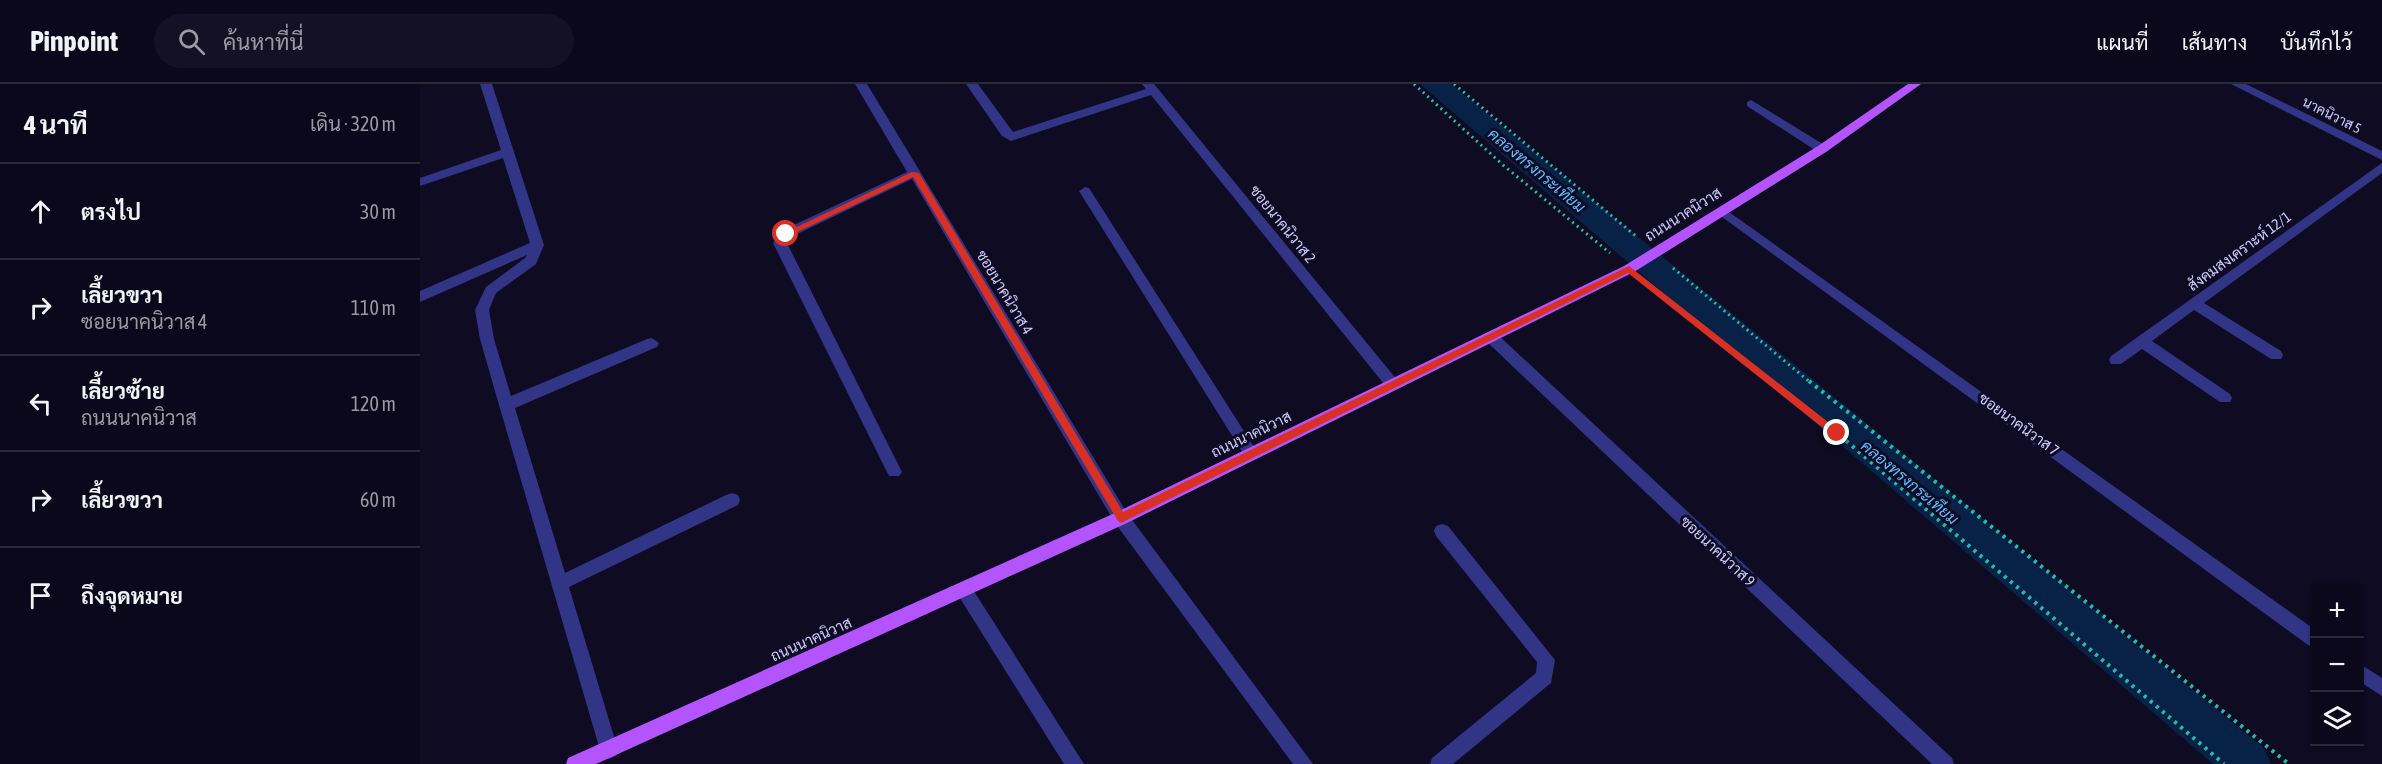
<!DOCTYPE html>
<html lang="th">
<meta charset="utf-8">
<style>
body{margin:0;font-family:"Asap Condensed",Sarabun,sans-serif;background:#131123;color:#f1f3f6}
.controls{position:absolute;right:18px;bottom:18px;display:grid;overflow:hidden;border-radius:0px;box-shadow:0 2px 4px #0004}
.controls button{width:54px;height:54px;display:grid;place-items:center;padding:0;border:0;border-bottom:2px solid #2a2939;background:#0a081a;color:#f1f3f6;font:30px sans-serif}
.stop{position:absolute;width:18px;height:18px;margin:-14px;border:4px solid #d93025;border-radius:50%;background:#fff}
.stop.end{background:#d93025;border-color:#fff;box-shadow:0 2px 6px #0008}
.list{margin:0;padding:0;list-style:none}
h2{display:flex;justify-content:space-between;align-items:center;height:78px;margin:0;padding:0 24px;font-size:26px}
h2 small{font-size:20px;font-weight:400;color:#999aa2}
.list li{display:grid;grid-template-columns:39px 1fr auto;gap:18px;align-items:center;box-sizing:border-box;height:96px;padding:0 24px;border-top:2px solid #2a2939}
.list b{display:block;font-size:22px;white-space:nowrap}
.list p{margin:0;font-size:20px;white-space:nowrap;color:#999aa2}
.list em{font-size:20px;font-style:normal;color:#999aa2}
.icon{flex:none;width:33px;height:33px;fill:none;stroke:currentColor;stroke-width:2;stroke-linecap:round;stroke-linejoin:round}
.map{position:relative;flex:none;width:1962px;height:680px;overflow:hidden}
header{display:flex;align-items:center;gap:36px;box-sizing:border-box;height:84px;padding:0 30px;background:#0a081a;border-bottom:2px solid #2a2939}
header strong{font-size:28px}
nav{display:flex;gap:33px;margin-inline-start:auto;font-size:21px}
.search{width:420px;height:54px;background:#131123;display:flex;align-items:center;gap:15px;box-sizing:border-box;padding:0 21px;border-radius:33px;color:#999aa2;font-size:22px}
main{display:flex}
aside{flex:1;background:#0a081a}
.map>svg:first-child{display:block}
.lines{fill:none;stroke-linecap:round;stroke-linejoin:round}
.canal{fill:#072246;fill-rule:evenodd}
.path-far1{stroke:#22beaa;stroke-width:3;stroke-dasharray:2 4;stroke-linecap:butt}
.path{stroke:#22beaa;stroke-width:4;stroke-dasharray:3 5;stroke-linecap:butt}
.minor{fill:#323486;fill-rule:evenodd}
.major{fill:#b454ff;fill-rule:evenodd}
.route{fill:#d93025}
.labels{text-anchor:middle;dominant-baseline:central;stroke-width:6;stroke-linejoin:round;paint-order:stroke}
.far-street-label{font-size:14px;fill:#cfcdff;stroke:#0e0b22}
.street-label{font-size:15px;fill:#cfcdff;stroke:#0e0b22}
.water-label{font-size:16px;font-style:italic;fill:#5bbdff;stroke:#0e0b22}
</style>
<header>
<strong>Pinpoint</strong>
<div class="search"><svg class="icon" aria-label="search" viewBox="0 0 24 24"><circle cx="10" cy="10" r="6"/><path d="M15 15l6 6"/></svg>ค้นหาที่นี่</div>
<nav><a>แผนที่</a><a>เส้นทาง</a><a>บันทึกไว้</a></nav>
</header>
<main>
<aside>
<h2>4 นาที<small>เดิน · 320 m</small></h2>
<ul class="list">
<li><svg class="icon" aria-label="ahead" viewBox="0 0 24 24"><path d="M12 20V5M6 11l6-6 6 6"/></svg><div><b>ตรงไป</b></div><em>30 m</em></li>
<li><svg class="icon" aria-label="right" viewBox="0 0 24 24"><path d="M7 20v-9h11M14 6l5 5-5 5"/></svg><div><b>เลี้ยวขวา</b><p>ซอยนาคนิวาส 4</p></div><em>110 m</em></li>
<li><svg class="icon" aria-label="left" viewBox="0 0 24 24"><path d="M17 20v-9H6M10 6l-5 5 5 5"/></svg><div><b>เลี้ยวซ้าย</b><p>ถนนนาคนิวาส</p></div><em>120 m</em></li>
<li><svg class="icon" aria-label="right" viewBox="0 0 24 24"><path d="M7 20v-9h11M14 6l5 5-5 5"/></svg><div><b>เลี้ยวขวา</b></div><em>60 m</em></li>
<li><svg class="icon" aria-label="arrive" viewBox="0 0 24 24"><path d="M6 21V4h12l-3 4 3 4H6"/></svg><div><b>ถึงจุดหมาย</b></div></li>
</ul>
</aside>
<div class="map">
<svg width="1962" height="680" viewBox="0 0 1962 680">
<rect width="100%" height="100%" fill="#0e0b22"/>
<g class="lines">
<!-- canal -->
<polygon class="canal" points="1000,0 1031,0 1844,664 1851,680 1793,680"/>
<!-- path-far1 -->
<g class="path-far1">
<polyline points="994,0 1083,81 1190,169"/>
<polyline points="1034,0 1217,153"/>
<polyline points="1253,184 1391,299"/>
<polyline points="1229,201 1353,299"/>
</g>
<!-- path -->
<g class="path">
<polyline points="1351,297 1417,349 1804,680"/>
<polyline points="1389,297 1869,680"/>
</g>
<!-- minor -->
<g class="minor">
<polygon points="60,0 72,0 124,161 116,180 76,209 69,226 74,255 91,312 227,255 232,254 239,259 237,263 95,324 145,489 306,411 312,409 318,411 320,416 318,421 149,503 198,666 196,672 189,675 182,672 180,666 79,321 60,255 55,226 66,203 105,174 107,171 0,218 0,207 110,159 83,74 0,102 0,94 81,66"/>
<polygon points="435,0 447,0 707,429 893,680 873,680 695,439 492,95 371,153 367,159 482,388 479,392 469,392 353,159 361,147 487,88"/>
<polygon points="546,0 558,0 593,48 726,5 722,0 734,0 978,297 980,301 978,305 968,305 731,11 591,57 582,52"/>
<polygon points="1811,0 1826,0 1962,67 1962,76"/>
<polygon points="1331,16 1406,62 1406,68 1398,68 1327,22 1327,18"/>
<polygon points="1962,79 1962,89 1784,219 1861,267 1863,271 1861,275 1851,275 1774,226 1732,257 1810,310 1812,314 1810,318 1800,318 1722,265 1701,280 1691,280 1689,276 1691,272"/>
<polygon points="665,103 669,104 836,366 839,370 836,374 826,374 659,107"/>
<polygon points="1302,123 1894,545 1894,563 1888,561 1298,130 1296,127"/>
<polygon points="1071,248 1076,249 1532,674 1534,680 1512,680 1066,257 1064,253"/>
<polygon points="1022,440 1028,442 1135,576 1131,599 1033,680 1010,680 1012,674 1116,589 1117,578 1016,452 1014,447 1016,442"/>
<polygon points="544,499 550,501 664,680 644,680 538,511 536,506 538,501"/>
<polygon points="1940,580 1962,594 1962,612 1940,598"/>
</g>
<!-- major -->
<polygon class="major" points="1488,0 1501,0 1406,68 1214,188 707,439 176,680 146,680 148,674 695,429 1204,182 1398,62"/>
</g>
<!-- route -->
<polygon class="route" points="492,88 499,89 703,428 1209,182 1422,349 1420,352 1413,352 1208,189 701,439 698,437 493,93 369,152 362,150"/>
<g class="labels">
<!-- far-street labels -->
<g class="far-street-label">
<text transform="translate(1912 31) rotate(27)">นาคนิวาส 5</text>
</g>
<!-- street labels -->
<g class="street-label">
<text transform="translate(1263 130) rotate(-32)">ถนนนาคนิวาส</text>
<text transform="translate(863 140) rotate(51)">ซอยนาคนิวาส 2</text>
<text transform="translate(1819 167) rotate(-36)">สังคมสงเคราะห์ 12/1</text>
<text transform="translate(585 208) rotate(59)">ซอยนาคนิวาส 4</text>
<text transform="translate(1599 340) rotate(36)">ซอยนาคนิวาส 7</text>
<text transform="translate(831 350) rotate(-26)">ถนนนาคนิวาส</text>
<text transform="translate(1298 467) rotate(43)">ซอยนาคนิวาส 9</text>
<text transform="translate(391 555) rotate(-24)">ถนนนาคนิวาส</text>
</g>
<!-- water labels -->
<g class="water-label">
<text transform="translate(1117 86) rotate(40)">คลองทรงกระเทียม</text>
<text transform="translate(1490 398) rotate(40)">คลองทรงกระเทียม</text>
</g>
</g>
</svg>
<div class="controls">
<button>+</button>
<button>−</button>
<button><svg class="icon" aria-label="layers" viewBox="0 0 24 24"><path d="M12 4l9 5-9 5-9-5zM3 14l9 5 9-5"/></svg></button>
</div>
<div class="stop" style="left:366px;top:150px"></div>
<div class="stop end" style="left:1417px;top:349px"></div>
</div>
</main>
